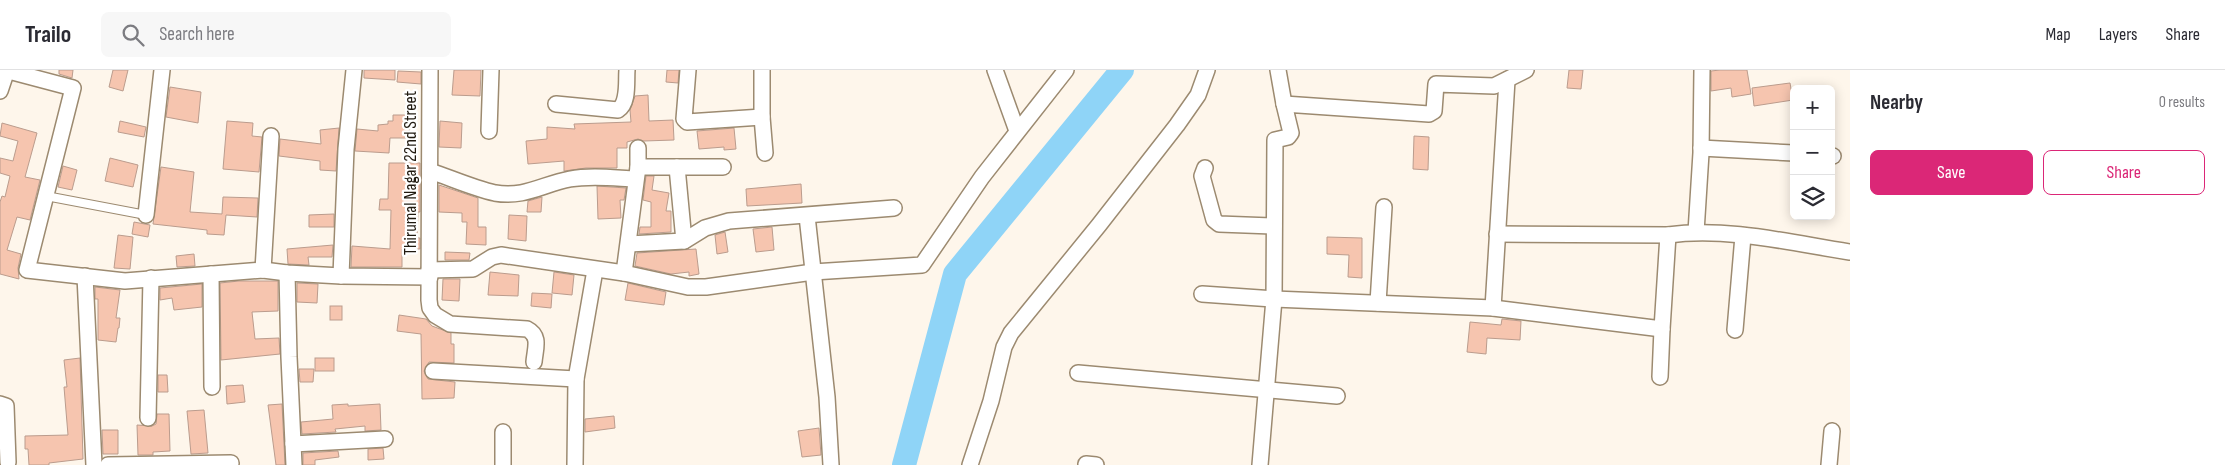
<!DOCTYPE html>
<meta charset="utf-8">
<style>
body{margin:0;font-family:"Sofia Sans Condensed",sans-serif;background:#f7f7f7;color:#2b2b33}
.controls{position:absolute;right:15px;top:15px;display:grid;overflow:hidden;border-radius:8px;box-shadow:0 2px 12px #0003}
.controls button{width:45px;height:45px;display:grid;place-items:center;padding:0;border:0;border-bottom:1px solid #e1e1e2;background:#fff;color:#2b2b33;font:25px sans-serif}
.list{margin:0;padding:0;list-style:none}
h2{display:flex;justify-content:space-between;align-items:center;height:65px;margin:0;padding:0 20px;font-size:21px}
h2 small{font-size:16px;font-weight:400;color:#7c7c81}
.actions{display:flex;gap:10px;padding:15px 20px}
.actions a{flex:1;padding:11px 0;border:1px solid #db2777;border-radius:8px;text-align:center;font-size:18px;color:#db2777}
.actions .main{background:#db2777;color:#fff}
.icon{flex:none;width:28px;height:28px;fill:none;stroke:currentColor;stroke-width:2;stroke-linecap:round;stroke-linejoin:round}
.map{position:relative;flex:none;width:1850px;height:395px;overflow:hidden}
header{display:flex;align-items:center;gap:30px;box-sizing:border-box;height:70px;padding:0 25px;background:#fff;border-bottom:1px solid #e1e1e2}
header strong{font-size:24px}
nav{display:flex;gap:28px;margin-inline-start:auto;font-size:18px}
.search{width:350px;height:45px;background:#f7f7f7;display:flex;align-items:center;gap:12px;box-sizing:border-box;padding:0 18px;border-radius:8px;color:#7c7c81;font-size:19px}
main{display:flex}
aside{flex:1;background:#fff}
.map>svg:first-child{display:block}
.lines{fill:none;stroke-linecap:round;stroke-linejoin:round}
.river{stroke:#8fd4f7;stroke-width:24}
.building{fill:#f6c5af;stroke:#bb9c8d}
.service-casing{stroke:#9c8a70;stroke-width:10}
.minor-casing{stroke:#9c8a70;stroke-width:18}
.service{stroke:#fff;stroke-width:8}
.minor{stroke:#fff;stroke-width:15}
.labels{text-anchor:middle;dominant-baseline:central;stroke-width:4.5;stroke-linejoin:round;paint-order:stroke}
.street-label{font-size:18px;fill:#20190f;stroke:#fff}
</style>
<header>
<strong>Trailo</strong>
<div class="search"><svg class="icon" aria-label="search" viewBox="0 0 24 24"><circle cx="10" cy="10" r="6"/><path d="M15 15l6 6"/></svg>Search here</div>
<nav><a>Map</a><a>Layers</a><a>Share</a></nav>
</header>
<main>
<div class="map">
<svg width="1850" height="395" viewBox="0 0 1850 395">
<rect width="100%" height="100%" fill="#fef6eb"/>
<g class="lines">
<!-- river -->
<polyline class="river" points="904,395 955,204 1122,0"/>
</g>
<!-- building -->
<g class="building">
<polygon points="59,0 73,0 72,8 59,4"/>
<polygon points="113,0 128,0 123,21 109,17"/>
<polygon points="364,0 395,0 395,10 364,8"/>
<polygon points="454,0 481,0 480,26 452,25"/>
<polygon points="667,0 679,0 678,13 666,12"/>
<polygon points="1569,0 1583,0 1581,19 1567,18"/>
<polygon points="1720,0 1747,0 1751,24 1732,27 1731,18 1711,21 1711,1"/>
<polygon points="398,1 421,2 421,14 397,12"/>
<polygon points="1790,13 1793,30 1754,36 1752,18"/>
<polygon points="170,17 201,22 198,53 166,47"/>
<polygon points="648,25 649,51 673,50 674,70 644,71 638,69 627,72 627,78 617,78 617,98 586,98 564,101 564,91 528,94 526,71 547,69 547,57 575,59 574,54 631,52 630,40 635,26"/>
<polygon points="393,45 410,45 409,68 390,68 389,83 355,81 357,59 378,61 378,55 388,54 388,51 393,51"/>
<polygon points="120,51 146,57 144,67 118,62"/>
<polygon points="227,51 253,53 252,66 262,67 259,102 223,99"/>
<polygon points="440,51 462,53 461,78 439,77"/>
<polygon points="2,53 37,63 25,107 40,110 30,150 17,147 7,180 21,184 18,198 19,209 0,204 0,132 2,126 5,127 10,106 0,103 0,88 13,91 18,71 0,66"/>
<polygon points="339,58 336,101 320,100 320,91 279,86 280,69 321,74 320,60"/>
<polygon points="734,58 736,79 724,80 724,77 699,79 697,61"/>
<polygon points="1414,66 1429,67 1428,100 1413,99"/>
<polygon points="110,88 138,95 133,117 105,111"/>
<polygon points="389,93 420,93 420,142 418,142 417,168 420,168 420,179 402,179 402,197 351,197 352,176 390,179 391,140 379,140 380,129 388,129"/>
<polygon points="63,96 77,100 72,120 58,117"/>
<polygon points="161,97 194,102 190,142 222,144 223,127 258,128 257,147 226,145 224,165 207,164 207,160 153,154"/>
<polygon points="646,106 654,106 652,120 669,123 666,141 671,141 671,162 639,164 640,157 651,157 651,132 643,130"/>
<polygon points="801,114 802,133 747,136 746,119"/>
<polygon points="439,115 478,128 478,157 486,157 486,175 466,174 467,152 462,152 462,143 439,142"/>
<polygon points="597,116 626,118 624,130 620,130 621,148 598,149"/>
<polygon points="542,127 541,142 527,142 528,131"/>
<polygon points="334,144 334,157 309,157 309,145"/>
<polygon points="509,145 527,146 526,171 508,169"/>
<polygon points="134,152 150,155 148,167 132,164"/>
<polygon points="772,157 774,180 756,182 753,159"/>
<polygon points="725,162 728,182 717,184 715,165"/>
<polygon points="118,165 133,167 130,199 114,198"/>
<polygon points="1327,167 1362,168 1362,208 1348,207 1349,185 1327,184"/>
<polygon points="333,175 332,187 308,187 309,195 288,194 287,179"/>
<polygon points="696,179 699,204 689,206 689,202 671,204 635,196 637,183"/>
<polygon points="445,182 470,183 469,190 445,190"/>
<polygon points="194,184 195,196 177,197 176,186"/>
<polygon points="490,202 519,205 518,226 488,225"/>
<polygon points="554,202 574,205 572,225 552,223"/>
<polygon points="443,209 460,209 459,231 442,230"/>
<polygon points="239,211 278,211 278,241 252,242 255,269 279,268 280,284 221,290 220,213"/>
<polygon points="297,213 318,214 317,233 297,232"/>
<polygon points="628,213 666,222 664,235 625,230"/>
<polygon points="202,214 202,237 174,240 172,228 160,230 160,218"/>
<polygon points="95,217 120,220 116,248 120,248 119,258 118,258 116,272 98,270 98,229 95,229"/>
<polygon points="532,223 552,224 551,238 531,236"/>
<rect x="330" y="236" width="12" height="14"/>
<polygon points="399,245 426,249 432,256 451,263 451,274 454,274 454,293 429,292 424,301 428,309 455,312 454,328 422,329 421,264 397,261"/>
<polygon points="1502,249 1521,251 1520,270 1487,268 1486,284 1467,282 1470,252 1501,255"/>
<polygon points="80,288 83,389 49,393 49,395 29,395 28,379 25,379 25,366 68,365 64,317 67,317 64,290"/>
<rect x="315" y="288" width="19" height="13"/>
<polygon points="299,299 314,299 313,312 300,312"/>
<polygon points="158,305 167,305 168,322 158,322"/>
<polygon points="243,315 245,332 227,334 226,316"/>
<polygon points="282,334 285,395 276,395 268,335"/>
<polygon points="348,334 348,336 380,334 381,360 365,361 365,356 335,359 336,362 302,364 301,352 333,349 332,335"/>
<polygon points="204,340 208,383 191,384 187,341"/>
<polygon points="157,344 169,344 170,381 153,382 153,385 138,385 137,355 152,356 156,354"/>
<polygon points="614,346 615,358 585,362 585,349"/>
<polygon points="819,358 821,385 802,387 798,361"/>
<polygon points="102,360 118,360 118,384 103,384"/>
<polygon points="383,378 384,389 368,390 368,379"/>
<polygon points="338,381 339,387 315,390 315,395 303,395 303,383"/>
</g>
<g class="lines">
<!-- service casing -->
<g class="service-casing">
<polyline id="service" points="46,126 146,145"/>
</g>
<!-- minor casing -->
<g class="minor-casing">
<g id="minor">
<polyline points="5,0 73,18 27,200 125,211 263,200 287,203 341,206 430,207"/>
<path d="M430 0 429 230 430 238 435 245 450 254 527 259C541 266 535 279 534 292"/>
<polyline points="688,0 684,49 687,52 762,47"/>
<polyline points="762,0 762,47 765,83"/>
<polyline points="995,0 1017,61"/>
<polyline points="1278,0 1284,34"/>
<polyline points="0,21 7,0"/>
<path d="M556 34 618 40C629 33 626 12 627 0"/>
<polyline points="489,61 491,0"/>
<polyline points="1701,78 1794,83"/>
<polyline points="1831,86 1833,86"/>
<polyline points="638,97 723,97"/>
<polyline points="677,97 684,171"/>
<polyline points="1205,98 1202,106 1214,150 1219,154 1274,156"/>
<path d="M430 101C451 108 473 118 495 123 525 128 543 114 570 109 591 105 614 108 635 109"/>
<polyline points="146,145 162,0"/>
<polyline points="807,146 827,327 831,395"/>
<polyline points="1696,162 1701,83 1702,0"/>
<path d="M1497 164 1668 165C1728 157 1791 173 1850 182"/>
<polyline points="629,174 684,171 705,158 729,151 894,138"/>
<polyline points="263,200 271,66"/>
<polyline points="429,200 473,199 492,187 501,185 624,203 688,217 706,217 813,202 922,195 982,107 1066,0"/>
<polyline points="287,203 289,287 294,395"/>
<polyline points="624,203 638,97 638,78"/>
<polyline points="211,204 212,317"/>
<polyline points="85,206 94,395"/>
<polyline points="341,206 346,79 354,0"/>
<polyline points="1202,224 1274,229 1493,238 1662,259 1668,165"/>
<polyline points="1378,233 1384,137"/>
<polyline points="1493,238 1507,10"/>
<polyline points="1735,260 1743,166"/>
<polyline points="433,301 576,309"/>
<polyline points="1078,303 1337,326"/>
<polyline points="1660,307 1662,259"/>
<polyline points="0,334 6,336 8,392"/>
<polyline points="148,348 151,208"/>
<polyline points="293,374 385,369"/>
<polyline points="1086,394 1096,395"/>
<polyline points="108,395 231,393"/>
<polyline points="503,395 503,362"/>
<polyline points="575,395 576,309 595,200"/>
<polyline points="970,395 991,331 1004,277 1011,263 1099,155 1177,55 1198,25 1207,0"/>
<polyline points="1260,395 1274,229 1275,70 1288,67 1291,63 1284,34 1429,44 1434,41 1436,14 1494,16 1526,0"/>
<polyline points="1829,395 1832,361"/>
</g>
</g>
<!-- service -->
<use href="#service" class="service"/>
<!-- minor -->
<use href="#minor" class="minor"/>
</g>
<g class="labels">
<!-- street labels -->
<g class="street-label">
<text transform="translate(410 103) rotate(-90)">Thirumal Nagar 22nd Street</text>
</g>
</g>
</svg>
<div class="controls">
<button>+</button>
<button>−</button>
<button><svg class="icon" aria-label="layers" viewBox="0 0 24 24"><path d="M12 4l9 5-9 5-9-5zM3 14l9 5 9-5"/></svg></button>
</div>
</div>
<aside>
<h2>Nearby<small>0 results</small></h2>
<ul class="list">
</ul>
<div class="actions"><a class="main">Save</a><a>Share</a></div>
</aside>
</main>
